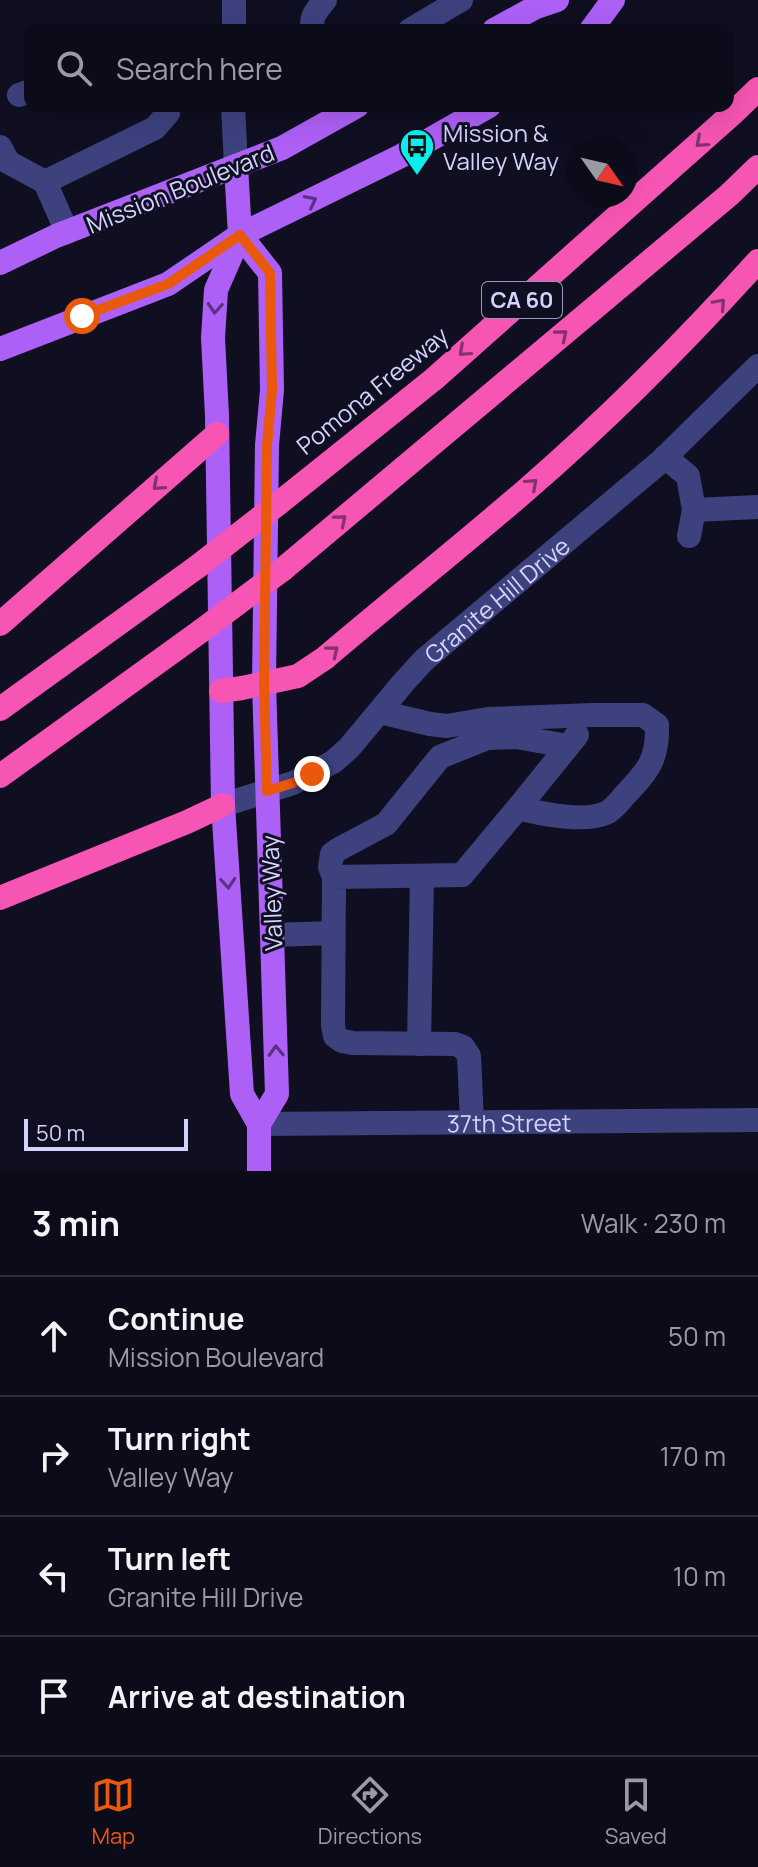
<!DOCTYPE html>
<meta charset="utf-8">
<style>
body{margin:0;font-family:Manrope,sans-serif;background:#1a1927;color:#f1f3f6}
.compass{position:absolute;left:566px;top:136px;width:72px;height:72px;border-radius:50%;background:#0c0b1a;box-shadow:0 8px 32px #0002;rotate:124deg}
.scale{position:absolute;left:24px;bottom:20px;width:164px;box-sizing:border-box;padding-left:8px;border:4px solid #d3d3fd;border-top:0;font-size:22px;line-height:28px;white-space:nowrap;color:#d3d3fd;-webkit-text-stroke:6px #100f22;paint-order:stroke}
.stop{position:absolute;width:24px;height:24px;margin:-18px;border:6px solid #ea580c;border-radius:50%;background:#fff}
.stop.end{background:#ea580c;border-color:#fff;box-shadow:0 2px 8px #0008}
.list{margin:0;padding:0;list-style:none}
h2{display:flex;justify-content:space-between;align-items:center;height:104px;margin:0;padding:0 32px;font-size:34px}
h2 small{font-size:26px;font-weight:400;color:#9a9ba2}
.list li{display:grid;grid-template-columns:52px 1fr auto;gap:24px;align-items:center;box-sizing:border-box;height:120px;padding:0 32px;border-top:2px solid #2c2b39}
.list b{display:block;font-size:30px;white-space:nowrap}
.list p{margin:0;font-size:26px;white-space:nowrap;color:#9a9ba2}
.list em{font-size:26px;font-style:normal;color:#9a9ba2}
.icon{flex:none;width:44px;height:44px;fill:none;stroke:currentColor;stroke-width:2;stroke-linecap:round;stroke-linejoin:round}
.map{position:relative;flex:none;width:758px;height:1171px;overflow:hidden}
.search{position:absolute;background:#0c0b1a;box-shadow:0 8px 32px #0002;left:24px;right:24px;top:24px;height:88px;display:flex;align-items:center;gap:20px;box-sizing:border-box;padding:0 28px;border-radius:16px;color:#9a9ba2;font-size:30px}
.sheet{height:584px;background:#0c0b1a}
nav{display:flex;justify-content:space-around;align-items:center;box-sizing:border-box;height:112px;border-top:2px solid #2c2b39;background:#0c0b1a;font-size:22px;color:#9a9ba2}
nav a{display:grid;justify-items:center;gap:4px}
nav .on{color:#ea580c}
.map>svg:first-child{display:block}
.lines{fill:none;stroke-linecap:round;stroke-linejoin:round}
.minor{stroke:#3d427f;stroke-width:24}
.major{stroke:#ad60f6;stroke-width:24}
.highway{stroke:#f655b4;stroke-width:24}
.highway-bridge{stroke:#f655b4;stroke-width:24}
.oneway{stroke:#83326b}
.oneway2{stroke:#573381}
.route{stroke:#ea580c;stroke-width:10}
.labels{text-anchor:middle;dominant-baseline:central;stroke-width:6;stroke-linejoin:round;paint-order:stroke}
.shield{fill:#100f22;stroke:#9898bb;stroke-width:2}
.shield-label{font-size:22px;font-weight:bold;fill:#d3d3fd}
.poi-label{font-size:24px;fill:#d3d3fd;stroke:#100f22;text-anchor:start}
.street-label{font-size:24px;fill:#d3d3fd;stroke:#100f22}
</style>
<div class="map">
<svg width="758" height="1171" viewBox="0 0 758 1171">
<rect width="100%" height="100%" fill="#100f22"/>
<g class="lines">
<!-- minor -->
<g class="minor">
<polyline points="234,30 234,0"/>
<path d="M314 30C308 18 318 9 325 0"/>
<polyline points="410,30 461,0"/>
<polyline points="19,95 30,91"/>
<polyline points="233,106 236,166"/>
<polyline points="0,147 8,162 45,182"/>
<polyline points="67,232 45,182 155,128 168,113 166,106"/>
<polyline points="665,457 688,476 694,510 689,536"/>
<polyline points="694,510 758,507"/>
<path d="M380 712 430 724 447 726 488 719 593 715H643L657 725C658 760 648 771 624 796 619 802 613 810 606 813 583 823 542 814 518 808L462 875 334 877 333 1026 335 1036 342 1041 353 1043 455 1044 463 1047 469 1056 472 1122"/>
<path id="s1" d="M223 805 293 783 333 762 349 748 403 683 424 660 660 462 758 366"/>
<polyline points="518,808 577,735"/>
<polyline points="334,877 330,867 332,854 339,849 386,824 440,757 487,738 516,737 568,746"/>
<polyline points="272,935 333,933"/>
<polyline points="419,1044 422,876"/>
<path id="s2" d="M259 1124 758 1120"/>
</g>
<!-- major -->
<g class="major">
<polyline points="494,30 536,7 557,0"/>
<polyline points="591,30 613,0"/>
<polyline points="236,166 240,235 216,290 213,338 217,416 223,805 242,1094 259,1124"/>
<polyline points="240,235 270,273 272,390 267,445 264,683 277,1094 259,1124 259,1171"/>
<polyline points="0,263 56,236 282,148 357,106"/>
<polyline points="0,349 168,284 240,235 401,156 489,106"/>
</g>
<!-- highway -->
<g class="highway">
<polyline points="279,503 434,379 732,114 758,89"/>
<polyline points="282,570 729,195 758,167"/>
<polyline points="0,624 217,434"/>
<path d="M221 691 242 688 298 676 325 658C391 602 459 548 525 491 608 419 685 342 758 261"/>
<polyline points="0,709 197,567"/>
<polyline points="0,776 201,631"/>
<polyline points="0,898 187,822 223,805"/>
</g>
<!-- highway-bridge -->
<g class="highway-bridge">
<polyline points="197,567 279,503"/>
<polyline points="201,631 282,570"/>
</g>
</g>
<!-- one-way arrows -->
<defs><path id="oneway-chevron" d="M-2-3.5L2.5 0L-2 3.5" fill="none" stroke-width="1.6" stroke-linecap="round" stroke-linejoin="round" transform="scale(2)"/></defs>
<g class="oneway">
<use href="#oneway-chevron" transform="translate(701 142) rotate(138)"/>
<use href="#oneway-chevron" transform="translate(720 304) rotate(-48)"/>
<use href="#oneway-chevron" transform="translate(562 335) rotate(-40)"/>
<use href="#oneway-chevron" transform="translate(464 351) rotate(138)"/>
<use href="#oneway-chevron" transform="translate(532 484) rotate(-42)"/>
<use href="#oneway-chevron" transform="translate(158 485) rotate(139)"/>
<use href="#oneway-chevron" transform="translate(341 520) rotate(-40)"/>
<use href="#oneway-chevron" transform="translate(333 651) rotate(-39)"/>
</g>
<g class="oneway2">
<use href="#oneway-chevron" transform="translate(311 201) rotate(-27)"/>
<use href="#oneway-chevron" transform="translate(215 308) rotate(94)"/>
<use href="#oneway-chevron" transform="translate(228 883) rotate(86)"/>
<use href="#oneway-chevron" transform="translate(276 1051) rotate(-92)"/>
</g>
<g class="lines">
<!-- route -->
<polyline class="route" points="82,316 168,284 240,235 270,273 272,390 267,445 264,683 267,791 293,783 312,774"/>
</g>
<!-- icons -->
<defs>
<g id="bus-pin" transform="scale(1.8)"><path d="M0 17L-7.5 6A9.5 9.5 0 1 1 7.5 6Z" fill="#0deeec" stroke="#100f22"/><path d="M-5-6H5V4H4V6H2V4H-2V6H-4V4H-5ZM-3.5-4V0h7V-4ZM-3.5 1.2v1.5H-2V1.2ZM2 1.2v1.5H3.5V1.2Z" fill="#111"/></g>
</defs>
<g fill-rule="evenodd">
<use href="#bus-pin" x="417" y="146"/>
</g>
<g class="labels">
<!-- shield labels -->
<rect class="shield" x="482" y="282" width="80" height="36" rx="6"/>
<g class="shield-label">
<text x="522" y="300">CA 60</text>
</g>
<!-- poi labels -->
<g class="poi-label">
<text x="443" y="132">Mission &amp;<tspan x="443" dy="28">Valley Way</tspan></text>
</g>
<!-- street labels -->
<g class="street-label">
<text transform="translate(180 188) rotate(-22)">Mission Boulevard</text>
<text transform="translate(372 390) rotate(-39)">Pomona Freeway</text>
<text stroke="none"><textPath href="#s1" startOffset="350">Granite Hill Drive</textPath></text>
<text transform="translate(271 893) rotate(-92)">Valley Way</text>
<text stroke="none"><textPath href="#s2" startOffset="250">37th Street</textPath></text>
</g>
</g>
</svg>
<svg class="compass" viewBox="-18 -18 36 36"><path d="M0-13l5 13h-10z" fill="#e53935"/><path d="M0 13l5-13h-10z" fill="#9a9ba2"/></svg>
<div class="scale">50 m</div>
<div class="stop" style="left:82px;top:316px"></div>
<div class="stop end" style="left:312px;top:774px"></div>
<div class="search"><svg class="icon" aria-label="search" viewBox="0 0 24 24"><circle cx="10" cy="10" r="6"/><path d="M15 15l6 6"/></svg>Search here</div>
</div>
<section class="sheet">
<h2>3 min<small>Walk · 230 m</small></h2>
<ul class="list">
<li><svg class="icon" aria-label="ahead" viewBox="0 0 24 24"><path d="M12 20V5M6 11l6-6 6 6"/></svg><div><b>Continue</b><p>Mission Boulevard</p></div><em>50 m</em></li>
<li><svg class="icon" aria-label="right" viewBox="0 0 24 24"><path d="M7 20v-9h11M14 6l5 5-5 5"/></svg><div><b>Turn right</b><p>Valley Way</p></div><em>170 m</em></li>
<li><svg class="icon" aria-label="left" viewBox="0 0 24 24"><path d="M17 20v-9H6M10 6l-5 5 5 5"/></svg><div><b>Turn left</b><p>Granite Hill Drive</p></div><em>10 m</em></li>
<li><svg class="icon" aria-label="arrive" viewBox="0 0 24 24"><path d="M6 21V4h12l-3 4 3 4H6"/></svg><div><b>Arrive at destination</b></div></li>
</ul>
</section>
<nav>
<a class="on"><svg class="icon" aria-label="map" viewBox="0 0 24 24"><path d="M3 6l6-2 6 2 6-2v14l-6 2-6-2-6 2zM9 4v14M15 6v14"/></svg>Map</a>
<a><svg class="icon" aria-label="directions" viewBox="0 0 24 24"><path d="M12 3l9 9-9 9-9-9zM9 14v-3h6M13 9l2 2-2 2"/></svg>Directions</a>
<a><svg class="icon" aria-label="saved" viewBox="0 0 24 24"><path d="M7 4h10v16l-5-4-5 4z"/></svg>Saved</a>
</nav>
